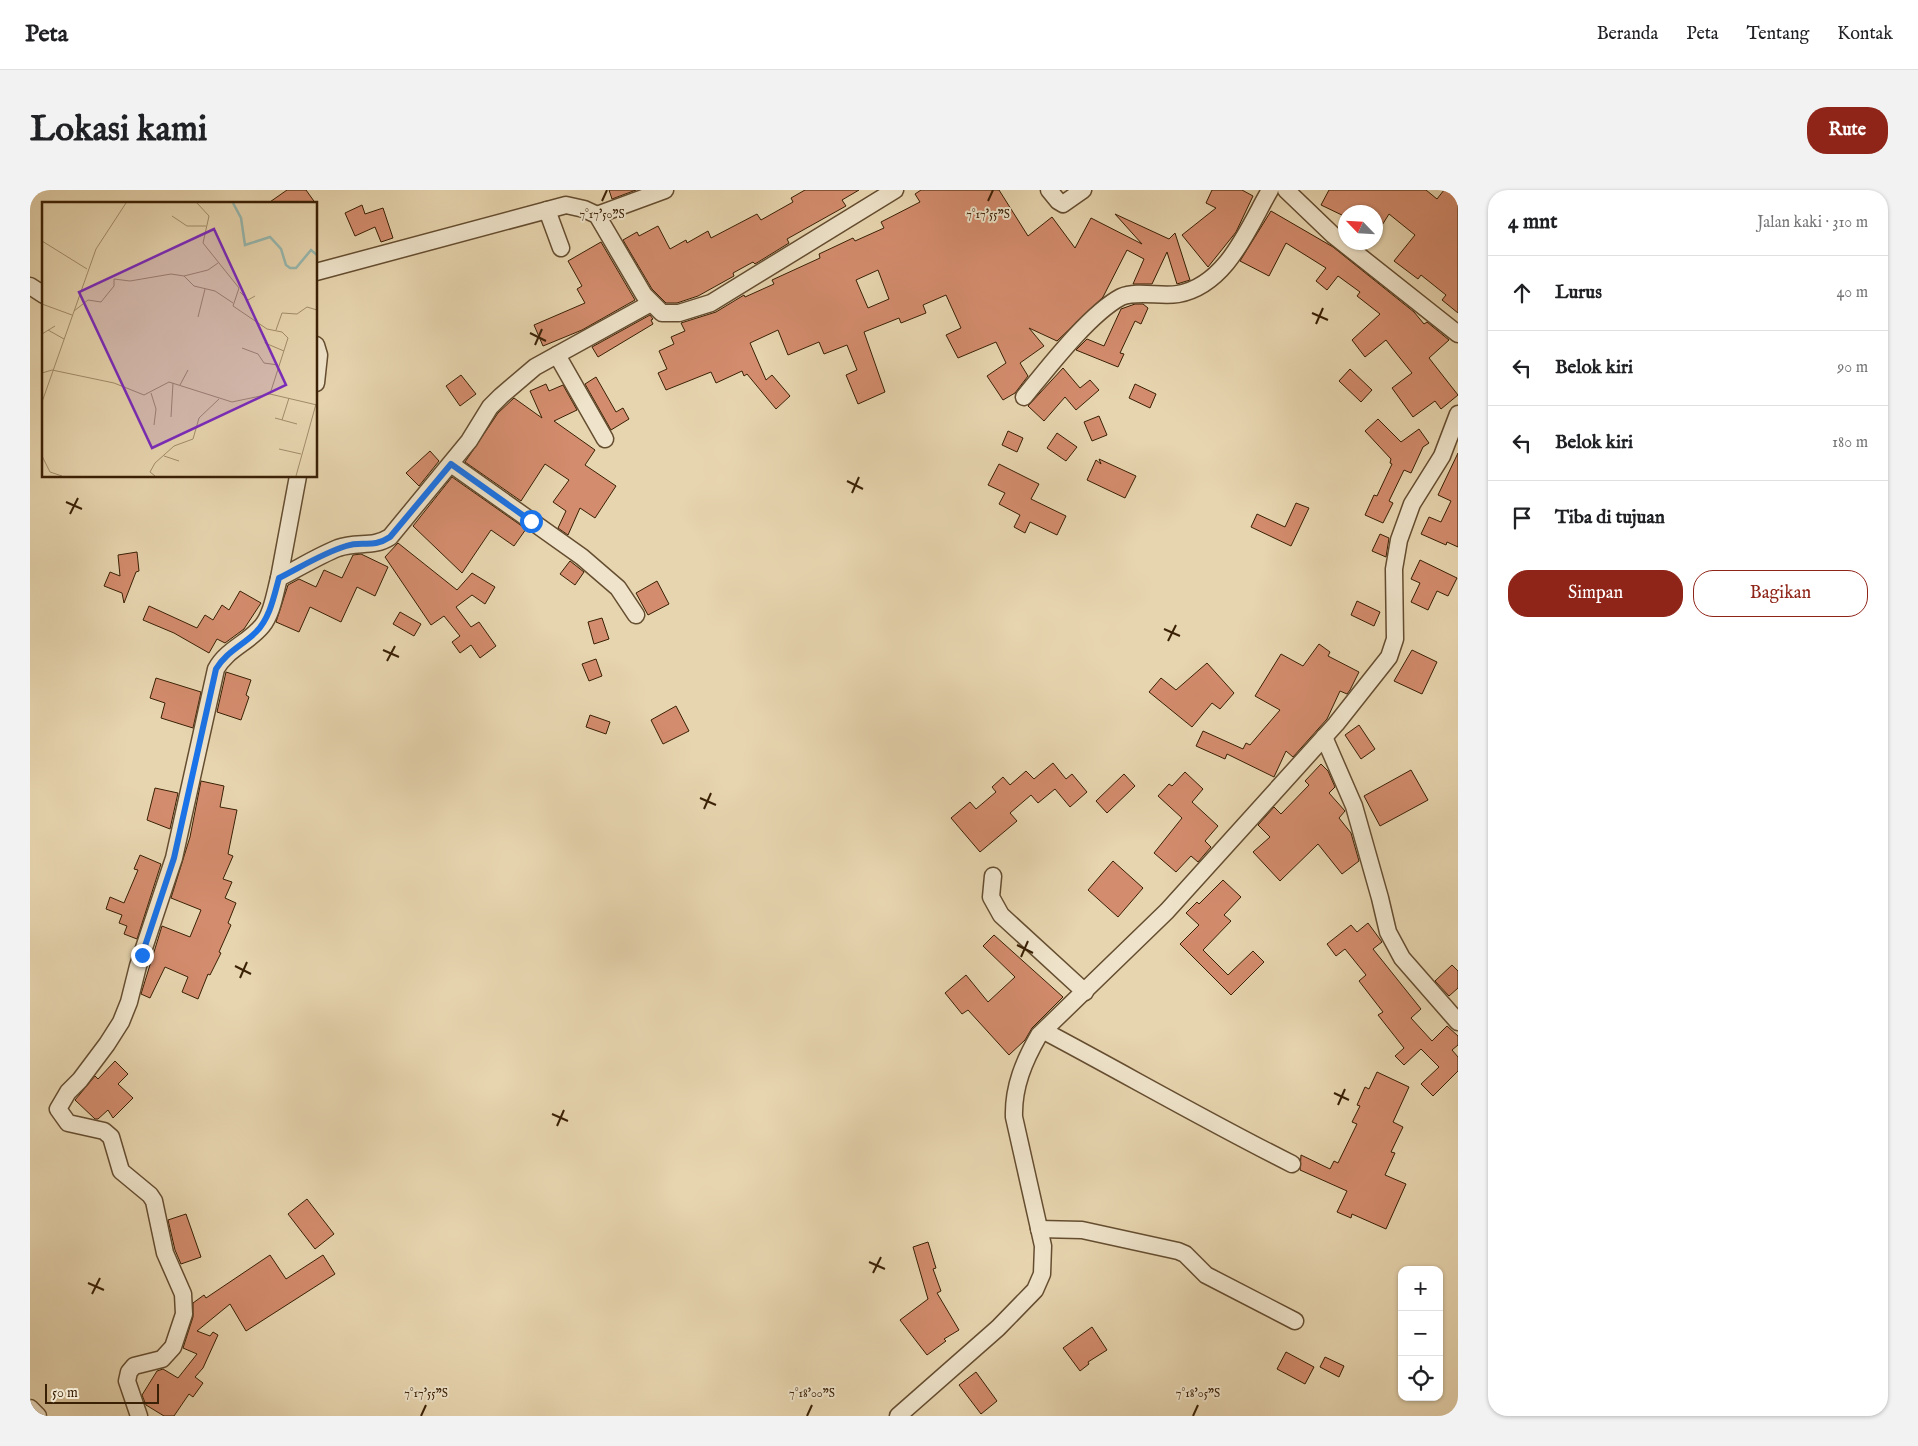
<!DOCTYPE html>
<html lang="id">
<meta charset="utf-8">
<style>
body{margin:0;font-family:"IM FELL English",serif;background:#f2f2f2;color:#202124}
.controls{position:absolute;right:15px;bottom:15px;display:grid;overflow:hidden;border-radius:10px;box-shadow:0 1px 4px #0004}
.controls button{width:45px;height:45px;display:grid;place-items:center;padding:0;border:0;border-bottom:1px solid #e0e0e0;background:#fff;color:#202124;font:25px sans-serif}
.compass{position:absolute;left:1308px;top:15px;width:45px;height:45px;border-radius:50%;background:#fff;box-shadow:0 1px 4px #0004;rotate:295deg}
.scale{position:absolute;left:15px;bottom:12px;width:114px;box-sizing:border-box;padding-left:5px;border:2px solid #3a2005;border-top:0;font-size:14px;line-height:18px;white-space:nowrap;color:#3a2005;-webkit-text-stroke:4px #efe4cb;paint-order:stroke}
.stop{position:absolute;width:15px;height:15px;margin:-11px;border:4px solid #1a73e8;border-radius:50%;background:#fff}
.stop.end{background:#1a73e8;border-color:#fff;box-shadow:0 1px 5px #0008}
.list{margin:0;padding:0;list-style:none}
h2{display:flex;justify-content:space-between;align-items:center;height:65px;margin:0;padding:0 20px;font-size:21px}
h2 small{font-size:16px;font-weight:400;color:#757577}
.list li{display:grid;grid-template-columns:32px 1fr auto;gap:15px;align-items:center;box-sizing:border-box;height:75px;padding:0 20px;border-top:1px solid #e0e0e0}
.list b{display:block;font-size:19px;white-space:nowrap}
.list em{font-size:16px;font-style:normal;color:#757577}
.actions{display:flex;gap:10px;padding:15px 20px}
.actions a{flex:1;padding:11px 0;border:1px solid #8f2418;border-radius:20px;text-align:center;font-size:18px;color:#8f2418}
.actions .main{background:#8f2418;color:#fff}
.icon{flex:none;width:28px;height:28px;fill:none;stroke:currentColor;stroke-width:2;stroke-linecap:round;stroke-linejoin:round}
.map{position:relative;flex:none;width:1428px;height:1226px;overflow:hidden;border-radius:20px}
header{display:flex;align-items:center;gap:30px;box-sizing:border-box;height:70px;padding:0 25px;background:#fff;border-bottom:1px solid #e0e0e0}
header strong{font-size:24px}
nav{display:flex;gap:28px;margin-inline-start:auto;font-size:18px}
.intro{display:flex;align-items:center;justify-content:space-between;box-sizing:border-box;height:120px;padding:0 30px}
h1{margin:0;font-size:35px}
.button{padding:12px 22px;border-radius:20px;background:#8f2418;color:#fff;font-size:18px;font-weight:700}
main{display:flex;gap:30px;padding:0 30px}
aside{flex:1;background:#fff;border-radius:20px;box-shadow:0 1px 4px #0004}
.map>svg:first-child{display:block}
.building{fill:#d38c6d;stroke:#3a2005;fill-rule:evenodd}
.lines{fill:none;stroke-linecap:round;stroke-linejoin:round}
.minor-casing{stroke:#654d30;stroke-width:19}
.minor{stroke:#efe4cb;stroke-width:16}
.route{stroke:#1a73e8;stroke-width:6}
.ticks{fill:none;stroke:#3a2005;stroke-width:2}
.inset-river{fill:none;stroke:#97b8af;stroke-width:2.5}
.inset-road{fill:none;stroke:#a28d6b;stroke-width:1}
.view{fill:#7b2cbf;fill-opacity:0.15;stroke:#7b2cbf;stroke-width:2.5}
.inset-edge{fill:none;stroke:#3a2005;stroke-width:2.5}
.ticks-label{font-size:12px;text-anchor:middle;fill:#3a2005;stroke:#efe4cb;stroke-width:4;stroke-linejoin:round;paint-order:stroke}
</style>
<header>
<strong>Peta</strong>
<nav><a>Beranda</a><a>Peta</a><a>Tentang</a><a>Kontak</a></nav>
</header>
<div class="intro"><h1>Lokasi kami</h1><a class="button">Rute</a></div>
<main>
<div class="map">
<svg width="1428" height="1226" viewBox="0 0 1428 1226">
<rect width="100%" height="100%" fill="#e7d5af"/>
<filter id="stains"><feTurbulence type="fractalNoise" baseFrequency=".004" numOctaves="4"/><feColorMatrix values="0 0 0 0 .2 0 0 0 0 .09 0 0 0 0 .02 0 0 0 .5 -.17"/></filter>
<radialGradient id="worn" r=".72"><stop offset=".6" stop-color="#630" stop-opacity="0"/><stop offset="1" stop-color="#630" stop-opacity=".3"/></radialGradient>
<!-- building -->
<g class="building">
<polygon points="257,0 276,0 286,14 237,14"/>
<polygon points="579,0 606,0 582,9"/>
<polygon points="775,0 829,0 812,10 816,16 757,49 759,53 725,74 723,72 703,83 704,86 668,106 647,113 636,113 622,99 593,50 607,42 609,46 628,36 640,59 656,50 657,53 678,41 681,48 727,24 731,30 763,12 761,8"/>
<path d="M891 0H969L998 46 1022 27 1045 58 1061 28 1112 54 1085 24 1139 49 1145 43 1160 90 1147 94 1137 62 1122 94H1103L1114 69 1097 60 1073 107 1027 151 999 138 1014 156 990 173 998 186 985 203 973 210 957 186 976 173 966 152 928 168 916 145 931 138 916 105 893 115 896 123 871 133 869 128 834 142 855 202 828 214 816 185 827 180 817 155 794 164 789 152 758 165 748 140 720 153 736 190 742 185 760 206 746 219 717 184 714 186 712 181 686 193 681 182 636 200 628 183 637 179 629 161 644 154 641 147 655 141 651 133 686 122 714 105 715 107 744 94 742 90 790 68 789 64 823 48 825 51 854 38 851 32 890 12 885 4ZM848 80 859 109 838 118 826 90Z"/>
<polygon points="1182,0 1212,0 1223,6 1206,42 1178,77 1152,45 1186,18 1176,13"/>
<polygon points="1299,0 1396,0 1407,9 1414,0 1428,0 1428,123 1412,110 1416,105 1391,85 1388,89 1364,71 1385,45 1359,24 1346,45 1346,22 1316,22 1316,27 1291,15"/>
<polygon points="332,15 335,24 353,18 363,48 351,52 345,37 325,46 315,23"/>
<polygon points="1241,21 1303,57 1384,122 1394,134 1397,132 1419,150 1399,168 1428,205 1411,219 1405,211 1383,227 1362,198 1382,183 1362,158 1356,150 1335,167 1322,150 1350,124 1327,106 1330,102 1308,86 1297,100 1286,91 1296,78 1256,53 1239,86 1210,71"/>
<polygon points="571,52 605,110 552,140 513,156 504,135 555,113 547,99 552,96 538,71"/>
<polygon points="1105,114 1113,114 1118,118 1111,134 1105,131 1090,163 1094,164 1088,177 1046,160 1057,149 1074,156 1091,119"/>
<polygon points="620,125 623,129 621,130 623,134 568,167 562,157"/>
<polygon points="1033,178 1050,198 1060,190 1069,200 1046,220 1035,207 1014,231 998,216"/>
<polygon points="1320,179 1342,200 1331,212 1309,191"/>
<polygon points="431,185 446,204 430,216 416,196"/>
<polygon points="566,187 586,222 593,218 599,229 581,240 555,194"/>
<polygon points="516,194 519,201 533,195 547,220 524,231 565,260 555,275 586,296 565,328 550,318 538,345 528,338 536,321 523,312 539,290 515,274 491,311 435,272 468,223 484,208 512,228 500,201"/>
<polygon points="1105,194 1126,204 1120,218 1099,208"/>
<polygon points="1069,226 1077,245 1062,251 1054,232"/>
<polygon points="1348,229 1371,252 1389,239 1399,253 1393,257 1381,283 1374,280 1359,311 1363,313 1353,333 1335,325 1344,305 1347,306 1362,274 1360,273 1361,269 1335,241"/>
<polygon points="978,241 993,248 987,262 972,255"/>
<polygon points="1027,243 1047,257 1036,271 1017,258"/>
<polygon points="400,261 409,271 389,296 376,283"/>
<polygon points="1428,263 1428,357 1417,352 1416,355 1391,344 1399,327 1411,332 1421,311 1408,305"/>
<polygon points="1069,269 1106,286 1095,308 1057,290 1066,270 1071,274"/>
<polygon points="969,274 1009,294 1001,309 1036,326 1027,345 1000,332 995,343 984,337 990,325 969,314 975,303 958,295"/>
<polygon points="422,287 496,339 484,356 461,340 432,383 383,336"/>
<polygon points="1266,313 1279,318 1261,356 1221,337 1227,324 1255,337"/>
<polygon points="1350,344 1359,348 1356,367 1342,361"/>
<polygon points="368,353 427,400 442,383 465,397 455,414 442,405 426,417 441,437 449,432 466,456 450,468 441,455 430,463 422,452 430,446 414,426 401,435 355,367"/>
<polygon points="107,362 109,381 106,382 94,413 92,403 74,396 80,382 90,386 88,365"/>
<polygon points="331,364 358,377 345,406 327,397 311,432 280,417 269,442 246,432 258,395 269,389 286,397 294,380 312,388 323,365"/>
<polygon points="1390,370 1427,388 1418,406 1407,401 1398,420 1381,412 1390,393 1381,389"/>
<polygon points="540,371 554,382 545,395 530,384"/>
<polygon points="627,391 639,414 618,425 606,403"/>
<polygon points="210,401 231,413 214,439 195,453 187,449 179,463 144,443 113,430 119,416 167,438 175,425 183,430 192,415 199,420"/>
<polygon points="1327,411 1350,422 1344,436 1321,425"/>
<polygon points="370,422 391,434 384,446 363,434"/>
<polygon points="572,428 579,449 564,454 558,432"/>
<polygon points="1289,454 1300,462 1298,466 1329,482 1320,500 1317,504 1310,501 1297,529 1263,567 1256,561 1244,587 1197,564 1195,569 1166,556 1173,541 1213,559 1216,553 1220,555 1250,520 1225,506 1251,464 1273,476"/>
<polygon points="1382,460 1407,472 1392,504 1364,491"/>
<polygon points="566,469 572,486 559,491 552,474"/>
<polygon points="1177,473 1204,503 1190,519 1182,513 1162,537 1119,502 1131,488 1146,500"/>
<polygon points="196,482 221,490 216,505 219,507 211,530 187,522"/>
<polygon points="126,488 171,502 163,538 131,528 135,513 120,508"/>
<polygon points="646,516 659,541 633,554 621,530"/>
<polygon points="560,525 580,532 576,544 556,537"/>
<polygon points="1329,535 1345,559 1331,569 1315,545"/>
<polygon points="1023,573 1036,589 1042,584 1057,602 1040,617 1025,599 1008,613 1001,605 980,623 987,631 950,662 921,628 940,612 946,619 966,602 962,597 973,587 980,595 996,581 1004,589"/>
<polygon points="1291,574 1298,581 1305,597 1299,603 1315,621 1309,628 1321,643 1329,671 1312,684 1288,654 1250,691 1223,662 1240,647 1228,635 1244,617 1251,624 1279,595 1275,591"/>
<polygon points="1381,580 1398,610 1350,636 1334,606"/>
<polygon points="1155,582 1173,599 1162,612 1188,636 1175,651 1181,657 1168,672 1161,666 1146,682 1124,663 1152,628 1128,606 1139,594 1142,596"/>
<polygon points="1094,584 1105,596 1077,623 1066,611"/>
<polygon points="171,591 194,596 190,617 207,620 198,664 203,666 193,689 202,692 195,708 206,713 198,733 201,735 189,762 191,763 180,785 178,784 168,809 152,802 158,787 135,777 120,808 111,804 132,736 160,747 171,720 141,708 160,647"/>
<polygon points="125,598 148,603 140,639 117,630"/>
<polygon points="110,665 131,674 107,749 94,744 97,736 89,733 92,725 76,719 80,707 94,713 108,680 104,679"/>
<polygon points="1083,671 1113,698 1088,727 1058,700"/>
<polygon points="1193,690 1211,707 1194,725 1201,731 1173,760 1198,785 1223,761 1234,772 1201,805 1150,754 1169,735 1156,723 1167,712 1169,714"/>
<polygon points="1338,733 1352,752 1343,759 1391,819 1381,828 1402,851 1417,836 1428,846 1428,855 1422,860 1428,867 1428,881 1403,906 1391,894 1409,877 1391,859 1374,875 1365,866 1374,858 1348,825 1353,822 1329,791 1336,785 1315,759 1306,766 1297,754 1321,735 1327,742"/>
<polygon points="964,745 1033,807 1002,838 995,850 979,865 938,820 932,824 915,803 936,785 958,812 985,787 953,756"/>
<polygon points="1422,775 1428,781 1428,798 1419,806 1405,791"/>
<polygon points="85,871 98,884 88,894 103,908 83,928 78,920 68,929 65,929 45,910 65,886 68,889"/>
<polygon points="1347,882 1379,897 1363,932 1373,937 1361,962 1365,963 1355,985 1376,994 1356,1039 1322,1024 1321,1028 1307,1022 1317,1001 1270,980 1271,965 1300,979 1304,971 1308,973 1327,934 1322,932 1330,916 1327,915 1335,897 1339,899"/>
<polygon points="277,1009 304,1044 285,1059 258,1024"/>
<polygon points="156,1024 171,1067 151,1074 145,1060 138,1030"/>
<polygon points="898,1052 906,1078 903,1079 911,1101 907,1103 929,1140 914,1149 916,1151 897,1165 870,1130 898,1109 883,1057"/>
<polygon points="240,1065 256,1089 293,1065 305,1084 216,1141 200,1114 167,1141 180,1146 183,1142 188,1145 173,1178 165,1187 173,1193 163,1207 159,1204 144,1226 134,1226 116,1215 112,1205 127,1181 133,1179 148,1188 167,1164 153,1158 163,1127 163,1113 174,1105 176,1108"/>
<polygon points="1062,1137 1077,1160 1058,1172 1059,1174 1050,1181 1033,1158"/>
<polygon points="1256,1162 1284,1177 1275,1194 1247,1179"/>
<polygon points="1295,1167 1314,1176 1309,1187 1290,1177"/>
<polygon points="946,1182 967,1211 951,1224 929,1195"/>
</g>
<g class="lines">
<!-- minor casing -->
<g class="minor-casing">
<g id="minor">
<polyline points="1019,0 1028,11 1033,14 1053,0"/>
<polyline points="1256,0 1303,45 1428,144"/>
<polyline points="517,20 531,58"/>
<polyline points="567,25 635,0"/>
<polyline points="286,82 536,15 554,19 567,25 614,105 632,123 649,123 681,113 865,0"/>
<polyline points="0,96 14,105"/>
<polyline points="286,155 289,165 286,193"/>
<polyline points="527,165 575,249"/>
<path d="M994 207C1017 179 1059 124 1091 107 1107 100 1131 107 1148 104 1197 95 1218 38 1240 0"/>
<polyline points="421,274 552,367 588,398 606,425"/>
<polyline points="249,388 268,286"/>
<polyline points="1294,547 1324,616 1350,708 1358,742 1372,768 1428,832"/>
<polyline points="963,686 961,707 971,725 1055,802"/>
<path d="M1014 841C1097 885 1178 932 1262 974"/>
<polyline points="1009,1039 1052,1040 1148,1061 1155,1064 1176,1085 1265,1131"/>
<polyline points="0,1218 8,1226"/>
<path d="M109 1226 97 1191 99 1182 104 1176 132 1169 143 1157 154 1124 153 1104 135 1063 124 1011 120 1005 91 981 81 947 74 941 38 933 28 919 38 902 50 890 77 854 91 832 99 812 108 776 144 668 186 479C197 459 218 453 232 436 242 424 245 403 249 388 269 378 288 366 308 358 327 351 343 358 360 347L439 251 460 217 471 206 505 177 621 113"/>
<path d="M868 1226 968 1138 1005 1100 1012 1084 1013 1056 984 927C983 897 994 871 1009 845L1137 721 1306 534 1359 467 1365 449 1364 379 1369 350 1382 314 1412 266 1428 224"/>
</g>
</g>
<!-- minor -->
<use href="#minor" class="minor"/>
</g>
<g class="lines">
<!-- route -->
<path class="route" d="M112 765 144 668 186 479C196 462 213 455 226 442 240 428 244 406 249 388 271 377 293 363 316 356 333 350 342 359 360 347L421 274 501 331"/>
</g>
<!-- ticks -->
<path class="ticks" d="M572 11 577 0M958 11 963 0M1282 123 1298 130M1286 134 1293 118M500 143 516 151M505 155 512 139M817 291 833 299M822 303 829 287M36 312 52 319M40 324 48 308M1134 439 1150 446M1138 451 1146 435M353 460 369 467M357 471 365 456M670 608 686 615M674 619 681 603M987 755 1003 763M991 767 998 751M205 776 221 784M210 788 217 772M1304 903 1319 910M1308 915 1315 899M522 924 538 931M527 936 534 920M839 1072 855 1079M843 1083 851 1067M58 1093 74 1100M62 1104 70 1088M391 1226 396 1215M777 1226 782 1215M1163 1226 1168 1215"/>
<!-- overview -->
<g transform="translate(12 12)">
<rect width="275" height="275" fill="#e7d5af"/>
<path class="inset-river" d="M191 1 199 16 203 43 228 35 239 47 244 63 248 66H254L269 48 275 53"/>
<path class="inset-road" d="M155 1 167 14 161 41 197 86 191 104 225 127 240 130 246 136 228 192M130 14 145 24H164M0 39 45 67M142 74 166 68 176 61M198 90 206 98 213 94M0 102 30 113M32 109 46 98 59 100 72 84V77L88 79 129 72 142 74 152 84 173 89 191 101M156 115 163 87M6 128 22 137M234 128 240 111 255 112 265 105 275 108M0 132 13 124M224 138 223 141 242 149M200 146 216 152 222 161 236 163M0 171 10 168 72 181 102 193 127 180 190 200 228 192 275 203M138 183 146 168M109 191 114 207 112 223M0 200 54 47 84 1M129 215 131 181M233 216 255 222M240 218 247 196M237 247 259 252M0 254 8 270 20 274M122 254 137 259M113 274 108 270 113 261 132 244 151 237 157 216 177 197M254 274 274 202"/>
<path class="view" d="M172 27 244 183 110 246 37 90Z"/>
<rect width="275" height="275" class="inset-edge"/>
</g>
<g class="ticks-label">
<text x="572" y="28">7°17'50"S</text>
<text x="958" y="28">7°17'55"S</text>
<text x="396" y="1207">7°17'55"S</text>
<text x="782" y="1207">7°18'00"S</text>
<text x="1168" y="1207">7°18'05"S</text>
</g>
<rect width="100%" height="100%" filter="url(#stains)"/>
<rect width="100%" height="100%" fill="url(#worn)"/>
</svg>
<div class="controls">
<button>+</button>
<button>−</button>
<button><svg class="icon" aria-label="locate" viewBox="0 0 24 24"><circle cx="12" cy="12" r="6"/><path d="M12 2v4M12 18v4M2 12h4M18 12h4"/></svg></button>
</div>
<svg class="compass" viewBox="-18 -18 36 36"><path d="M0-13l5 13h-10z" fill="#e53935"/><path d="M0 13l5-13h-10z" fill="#757577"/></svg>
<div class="scale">50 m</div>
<div class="stop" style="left:501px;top:331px"></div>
<div class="stop end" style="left:112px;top:765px"></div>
</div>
<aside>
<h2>4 mnt<small>Jalan kaki · 310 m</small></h2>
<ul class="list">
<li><svg class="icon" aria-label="ahead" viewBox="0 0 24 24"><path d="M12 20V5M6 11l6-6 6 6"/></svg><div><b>Lurus</b></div><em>40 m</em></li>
<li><svg class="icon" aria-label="left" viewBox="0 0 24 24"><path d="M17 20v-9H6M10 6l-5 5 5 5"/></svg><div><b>Belok kiri</b></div><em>90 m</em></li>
<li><svg class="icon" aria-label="left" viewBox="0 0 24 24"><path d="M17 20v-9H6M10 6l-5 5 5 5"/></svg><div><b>Belok kiri</b></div><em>180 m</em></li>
<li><svg class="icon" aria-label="arrive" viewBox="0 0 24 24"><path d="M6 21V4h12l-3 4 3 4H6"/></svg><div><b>Tiba di tujuan</b></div></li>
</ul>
<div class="actions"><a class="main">Simpan</a><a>Bagikan</a></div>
</aside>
</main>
